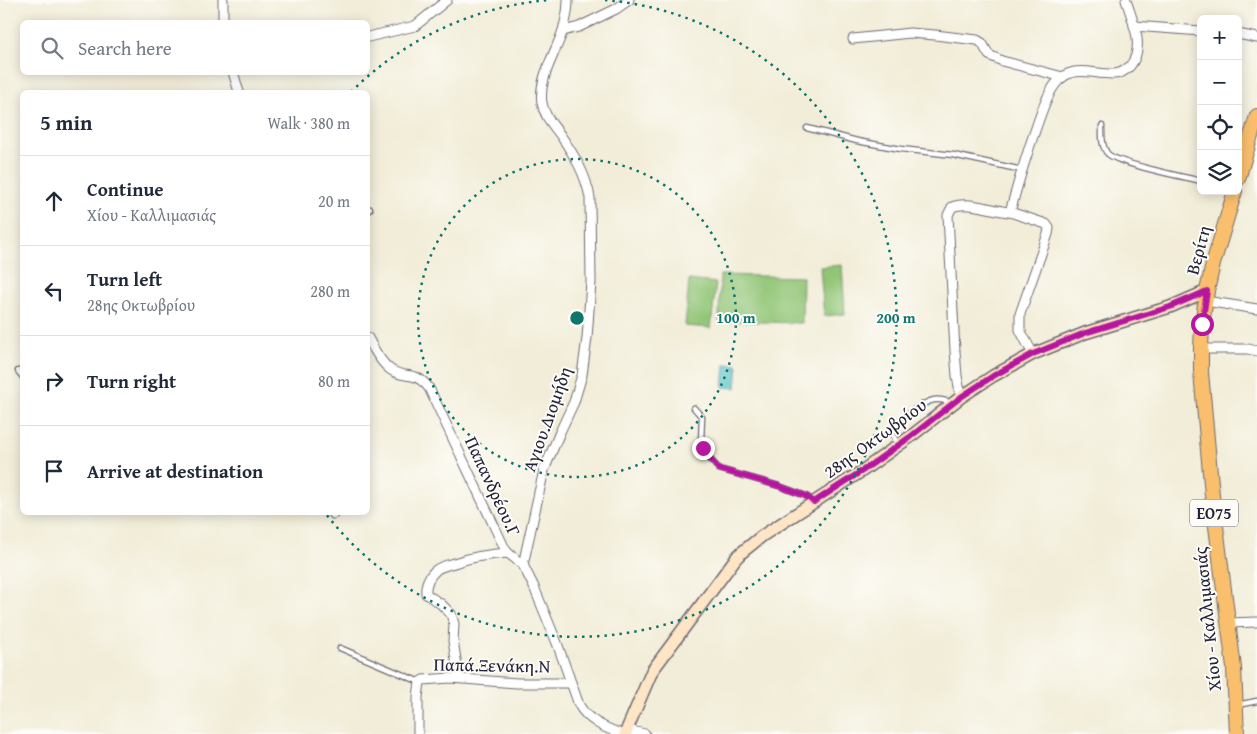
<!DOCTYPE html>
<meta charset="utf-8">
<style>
body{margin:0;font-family:"Gentium Book Plus",serif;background:#f6f6f7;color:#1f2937}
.controls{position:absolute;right:15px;top:15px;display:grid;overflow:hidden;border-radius:8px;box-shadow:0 2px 12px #0003}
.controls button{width:45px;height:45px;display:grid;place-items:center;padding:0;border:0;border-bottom:1px solid #e0e1e3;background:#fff;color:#1f2937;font:25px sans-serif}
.stop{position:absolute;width:15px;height:15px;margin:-11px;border:4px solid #b5179e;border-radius:50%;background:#fff}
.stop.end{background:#b5179e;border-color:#fff;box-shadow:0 1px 5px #0008}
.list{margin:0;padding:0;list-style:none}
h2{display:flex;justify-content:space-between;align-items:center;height:65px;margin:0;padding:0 20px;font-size:21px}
h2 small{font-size:16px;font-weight:400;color:#747a83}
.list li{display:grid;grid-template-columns:32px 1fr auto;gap:15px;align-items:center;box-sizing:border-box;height:90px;padding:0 20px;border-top:1px solid #e0e1e3}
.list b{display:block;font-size:19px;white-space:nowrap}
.list p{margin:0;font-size:16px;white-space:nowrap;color:#747a83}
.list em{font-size:16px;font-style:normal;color:#747a83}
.icon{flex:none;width:28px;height:28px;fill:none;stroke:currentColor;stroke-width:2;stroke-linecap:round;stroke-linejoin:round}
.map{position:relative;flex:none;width:1257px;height:734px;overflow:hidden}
.search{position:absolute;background:#fff;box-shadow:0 2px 12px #0003;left:20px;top:20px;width:350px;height:55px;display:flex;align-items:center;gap:12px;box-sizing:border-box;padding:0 18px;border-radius:8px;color:#747a83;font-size:19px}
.panel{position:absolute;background:#fff;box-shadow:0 2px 12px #0003;left:20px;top:90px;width:350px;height:425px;border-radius:8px}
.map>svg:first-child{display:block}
.green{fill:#91c576;stroke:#5a7458}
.water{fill:#52bfc9;stroke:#3a7082}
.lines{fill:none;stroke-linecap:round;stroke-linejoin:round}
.lane-casing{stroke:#6b6972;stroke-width:7}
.street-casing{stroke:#6b6972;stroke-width:11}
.secondary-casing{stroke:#6b6972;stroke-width:14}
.primary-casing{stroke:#6b6972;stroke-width:16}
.lane{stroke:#fff;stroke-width:4.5}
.street{stroke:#fff;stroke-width:9}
.secondary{stroke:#fde5c5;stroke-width:11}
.primary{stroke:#f9bf6d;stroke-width:14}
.route{stroke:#b5179e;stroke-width:6}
.ring{fill:none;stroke:#0f766e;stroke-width:2.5;stroke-dasharray:2.5 5}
.labels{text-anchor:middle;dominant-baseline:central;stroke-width:4;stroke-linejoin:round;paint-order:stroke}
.shield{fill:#fdfcf7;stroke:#646373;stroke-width:1}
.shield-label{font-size:16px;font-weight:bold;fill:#22223b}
.street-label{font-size:18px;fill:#22223b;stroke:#fdfcf7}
.centre{fill:#0f766e;stroke:#fdfcf7;stroke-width:2.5}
.ring-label{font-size:15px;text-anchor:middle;font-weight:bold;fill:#0f766e;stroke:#fdfcf7;stroke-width:4;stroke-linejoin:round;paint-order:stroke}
</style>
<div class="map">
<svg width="1257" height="734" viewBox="0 0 1257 734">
<rect width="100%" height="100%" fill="#fdfcf7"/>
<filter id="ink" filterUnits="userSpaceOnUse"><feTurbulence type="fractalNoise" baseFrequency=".02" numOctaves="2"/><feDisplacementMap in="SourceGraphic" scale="10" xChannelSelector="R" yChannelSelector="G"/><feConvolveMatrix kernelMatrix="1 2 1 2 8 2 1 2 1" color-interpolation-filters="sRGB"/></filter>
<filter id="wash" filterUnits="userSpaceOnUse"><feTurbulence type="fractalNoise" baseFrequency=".0096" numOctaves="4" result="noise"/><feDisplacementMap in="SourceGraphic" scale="20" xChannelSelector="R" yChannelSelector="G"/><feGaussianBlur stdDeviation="1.12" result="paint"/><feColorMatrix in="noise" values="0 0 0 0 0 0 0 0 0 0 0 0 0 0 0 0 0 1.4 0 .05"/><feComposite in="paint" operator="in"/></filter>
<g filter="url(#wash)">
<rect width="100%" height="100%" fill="#f2edd8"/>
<!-- green -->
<g class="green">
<polygon points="842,265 845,314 824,316 820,267"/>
<polygon points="720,275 803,277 802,323 719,321"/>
<polygon points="689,280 716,283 711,328 685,326"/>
</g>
<!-- water -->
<polygon class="water" points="725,364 738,365 736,388 723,387"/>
</g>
<g filter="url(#ink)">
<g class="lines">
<!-- lane casing -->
<g class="lane-casing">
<g id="lane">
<path d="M1102 126C1102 134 1101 146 1107 153 1114 163 1185 177 1201 181"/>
<polyline points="807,128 857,141 901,149 953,155 1022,170"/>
<polyline points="368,211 370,209"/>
<polyline points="18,371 22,376"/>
<polyline points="694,408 702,417 701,441 706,455 719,469 779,486 806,496 813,501"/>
<path d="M897 445 892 431C896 421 923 402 934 400 940 399 945 401 950 402"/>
<polyline points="340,648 420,682"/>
<polyline points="1237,705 1257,701"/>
</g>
</g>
<!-- street casing -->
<g class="street-casing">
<g id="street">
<polyline points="223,22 223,0"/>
<polyline points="1134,26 1201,31"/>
<polyline points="563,31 579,27 616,9 629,0"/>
<polyline points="1238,34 1257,38"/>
<polyline points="368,37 415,26 447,0"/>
<polyline points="853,39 910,33 935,35 977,40 982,43 989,55 1002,61 1063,77"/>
<polyline points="233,72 239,92"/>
<polyline points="1205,301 1257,309"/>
<path d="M368 338C373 348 382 364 391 370 406 380 414 369 429 388L505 549 508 553 523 565 534 587 557 643 579 705C587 720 605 728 621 734"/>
<polyline points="1201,349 1248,349 1257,351"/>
<path d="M1033 354 1020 330V314L1048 234 1049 228 1046 224 1010 212C1018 183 1027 153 1037 125 1042 111 1046 97 1054 86 1071 62 1091 75 1114 74 1121 74 1126 70 1130 66 1146 47 1132 20 1126 0"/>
<path d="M961 397 957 376 955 351 948 215 952 207C968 200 993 211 1010 212"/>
<polyline points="331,512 333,514"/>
<path d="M523 565 544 470 560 432 574 402 582 375 587 338 591 282 590 198C586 174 574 155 561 136 554 126 544 116 542 103 538 78 556 53 563 30 566 20 568 10 568 0"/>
<polyline points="1228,623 1257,622"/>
<path d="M459 678 453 641 454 624 451 614 441 604 426 594C425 585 428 577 436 570 441 566 448 565 454 563 472 557 490 554 508 553"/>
<polyline points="627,730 645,734"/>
<polyline points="418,734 418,697 420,682 423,680 450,678 517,683 571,683"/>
</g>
</g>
<!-- secondary casing -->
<g class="secondary-casing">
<polyline id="secondary" points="625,734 652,671 736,558 741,553 762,536 862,471 910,437 961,397 993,376 1033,354 1085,333 1170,307 1207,291"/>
</g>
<!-- primary casing -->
<g class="primary-casing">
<g id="primary">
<polyline points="1238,179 1257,116"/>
<polyline points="1235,191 1213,264 1207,291 1202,325 1201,349 1201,372 1212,495 1234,668 1237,734"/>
</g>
</g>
<!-- lane -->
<use href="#lane" class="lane"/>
<!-- street -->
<use href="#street" class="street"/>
<!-- secondary -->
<use href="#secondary" class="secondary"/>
<!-- primary -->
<use href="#primary" class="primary"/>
</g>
</g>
<g class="lines" filter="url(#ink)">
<!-- route -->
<polyline class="route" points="703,448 706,455 719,469 779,486 806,496 814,502 862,471 910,437 961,397 993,376 1033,354 1085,333 1170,307 1207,291 1202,324"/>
</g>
<!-- distance rings -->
<g class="ring">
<circle cx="577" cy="318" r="159"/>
<path d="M351 92A319 319 0 0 1 549 0M605 0A319 319 0 1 1 326 514"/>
</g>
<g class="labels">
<!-- shield labels -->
<rect class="shield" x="1190" y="499.5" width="48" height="27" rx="4"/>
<g class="shield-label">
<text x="1214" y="513">ΕΟ75</text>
</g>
<!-- street labels -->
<g class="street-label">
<text transform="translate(1198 250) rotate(-75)">Βερίτη</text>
<text transform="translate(547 419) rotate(-70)">Αγιου.Διομήδη</text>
<text transform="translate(875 438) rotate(-36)">28ης Οκτωβρίου</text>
<text transform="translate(493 486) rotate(65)">Παπανδρέου.Γ</text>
<text transform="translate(1207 619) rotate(-96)">Χίου - Καλλιμασιάς</text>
<text transform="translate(492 665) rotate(1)">Παπά.Ξενάκη.Ν</text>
</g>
</g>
<circle cx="577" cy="318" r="8" class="centre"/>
<g class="ring-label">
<text x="736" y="323">100 m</text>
<text x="896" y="323">200 m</text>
</g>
</svg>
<div class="controls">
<button>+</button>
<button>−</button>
<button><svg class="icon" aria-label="locate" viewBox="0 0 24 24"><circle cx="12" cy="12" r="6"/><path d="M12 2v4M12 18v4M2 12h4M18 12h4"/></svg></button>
<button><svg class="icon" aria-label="layers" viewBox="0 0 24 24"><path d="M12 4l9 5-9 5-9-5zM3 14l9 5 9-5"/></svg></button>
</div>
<div class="stop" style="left:1202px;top:324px"></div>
<div class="stop end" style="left:703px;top:448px"></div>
<div class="search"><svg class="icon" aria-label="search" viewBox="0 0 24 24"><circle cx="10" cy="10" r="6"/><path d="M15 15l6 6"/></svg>Search here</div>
<section class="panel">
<h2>5 min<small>Walk · 380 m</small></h2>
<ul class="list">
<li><svg class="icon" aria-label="ahead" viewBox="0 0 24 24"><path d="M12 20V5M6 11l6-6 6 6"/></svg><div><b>Continue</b><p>Χίου - Καλλιμασιάς</p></div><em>20 m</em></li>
<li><svg class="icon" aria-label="left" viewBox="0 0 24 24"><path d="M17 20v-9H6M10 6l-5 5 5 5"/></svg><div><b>Turn left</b><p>28ης Οκτωβρίου</p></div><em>280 m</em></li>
<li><svg class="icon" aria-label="right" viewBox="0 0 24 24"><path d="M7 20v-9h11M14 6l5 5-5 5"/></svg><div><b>Turn right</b></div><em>80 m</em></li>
<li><svg class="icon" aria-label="arrive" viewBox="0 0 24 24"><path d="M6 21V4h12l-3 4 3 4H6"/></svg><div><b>Arrive at destination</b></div></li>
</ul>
</section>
</div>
